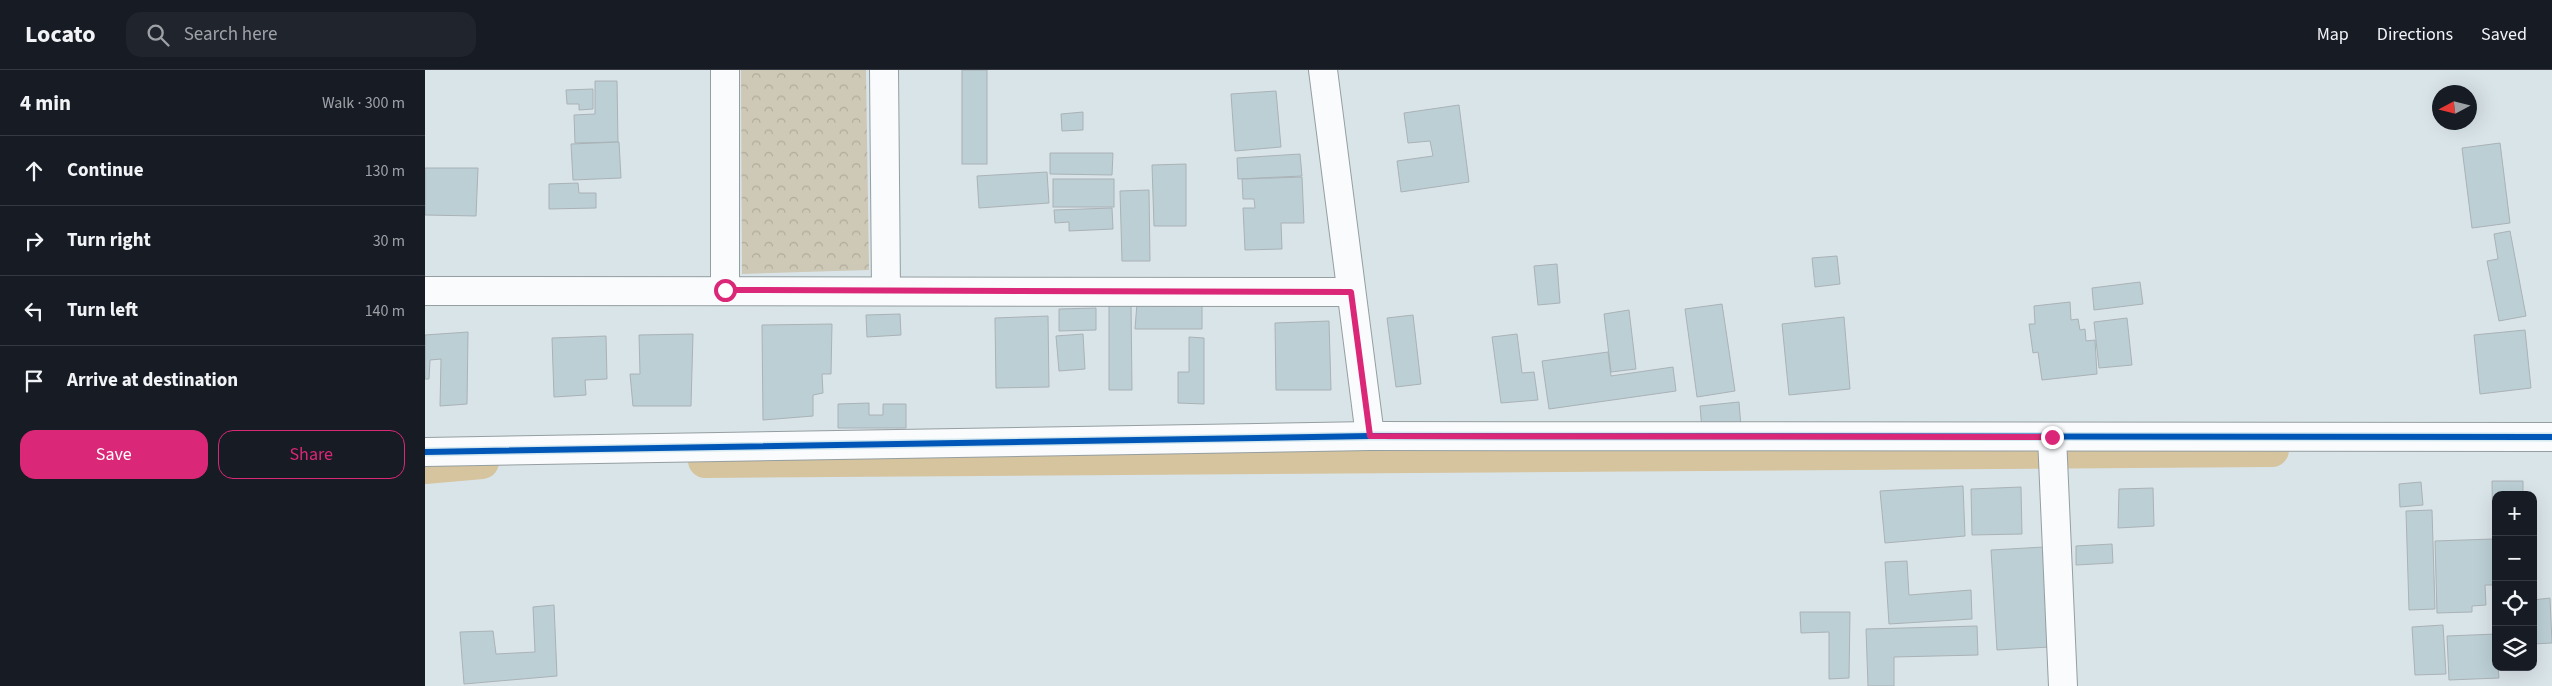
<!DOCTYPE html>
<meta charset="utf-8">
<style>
body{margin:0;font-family:"Source Sans 3",sans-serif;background:#20242c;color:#f1f3f6}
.controls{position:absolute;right:15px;bottom:15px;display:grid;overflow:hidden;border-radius:10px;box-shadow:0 5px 20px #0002}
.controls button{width:45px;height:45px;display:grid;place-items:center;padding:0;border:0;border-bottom:1px solid #363941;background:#171b24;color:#f1f3f6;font:25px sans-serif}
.compass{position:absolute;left:2007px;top:15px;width:45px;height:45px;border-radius:50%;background:#171b24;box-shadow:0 5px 20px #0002;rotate:263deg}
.stop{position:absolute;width:15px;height:15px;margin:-11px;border:4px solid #db2777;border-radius:50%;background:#fff}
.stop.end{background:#db2777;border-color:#fff;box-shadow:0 1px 5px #0008}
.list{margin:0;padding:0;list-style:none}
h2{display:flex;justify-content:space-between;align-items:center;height:65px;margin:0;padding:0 20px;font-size:21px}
h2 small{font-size:16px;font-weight:400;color:#9ea1a6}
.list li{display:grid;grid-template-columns:32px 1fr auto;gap:15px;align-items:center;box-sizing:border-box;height:70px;padding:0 20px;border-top:1px solid #363941}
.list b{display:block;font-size:19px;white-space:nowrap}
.list em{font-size:16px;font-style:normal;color:#9ea1a6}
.actions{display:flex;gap:10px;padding:15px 20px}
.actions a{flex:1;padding:11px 0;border:1px solid #db2777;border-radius:15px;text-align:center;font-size:18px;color:#db2777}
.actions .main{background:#db2777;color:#fff}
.icon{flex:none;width:28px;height:28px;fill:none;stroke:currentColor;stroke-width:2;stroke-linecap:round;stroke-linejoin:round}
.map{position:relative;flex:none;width:2127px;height:616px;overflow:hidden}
header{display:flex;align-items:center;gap:30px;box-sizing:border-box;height:70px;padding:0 25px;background:#171b24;border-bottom:1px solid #363941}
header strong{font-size:24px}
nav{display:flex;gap:28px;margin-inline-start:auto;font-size:18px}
.search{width:350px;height:45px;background:#20242c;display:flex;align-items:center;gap:12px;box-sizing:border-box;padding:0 18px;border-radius:15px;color:#9ea1a6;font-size:19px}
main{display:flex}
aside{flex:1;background:#171b24}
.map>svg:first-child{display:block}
.park{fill:url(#park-crowns)}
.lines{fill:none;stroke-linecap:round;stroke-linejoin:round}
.canal{stroke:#d6c49e;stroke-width:34}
.building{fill:#bbcfd5;stroke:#aab2b6}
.minor-casing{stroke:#959ea1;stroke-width:30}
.minor{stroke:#f9fbfc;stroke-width:28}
.cycleway-casing{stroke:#d3e8ef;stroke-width:9}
.cycleway{stroke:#0057b8;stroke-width:6}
.route{stroke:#db2777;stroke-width:6}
</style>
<header>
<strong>Locato</strong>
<div class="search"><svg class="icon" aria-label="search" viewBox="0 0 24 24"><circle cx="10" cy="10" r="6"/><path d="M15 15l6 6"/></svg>Search here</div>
<nav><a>Map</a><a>Directions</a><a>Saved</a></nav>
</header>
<main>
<aside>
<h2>4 min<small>Walk · 300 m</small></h2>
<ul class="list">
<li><svg class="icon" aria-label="ahead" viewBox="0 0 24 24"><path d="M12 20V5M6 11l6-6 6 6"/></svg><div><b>Continue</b></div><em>130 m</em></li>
<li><svg class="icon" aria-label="right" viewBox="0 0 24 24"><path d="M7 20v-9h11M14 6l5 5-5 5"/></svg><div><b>Turn right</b></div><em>30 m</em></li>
<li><svg class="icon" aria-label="left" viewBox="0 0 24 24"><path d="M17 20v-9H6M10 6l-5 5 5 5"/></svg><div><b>Turn left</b></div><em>140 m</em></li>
<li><svg class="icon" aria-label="arrive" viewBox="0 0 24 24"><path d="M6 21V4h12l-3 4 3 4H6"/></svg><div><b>Arrive at destination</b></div></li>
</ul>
<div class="actions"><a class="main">Save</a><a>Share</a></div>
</aside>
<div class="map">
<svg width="2127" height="616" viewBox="0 0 2127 616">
<defs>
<pattern id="park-crowns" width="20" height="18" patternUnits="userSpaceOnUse" patternTransform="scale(1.25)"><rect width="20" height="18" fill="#cec8b6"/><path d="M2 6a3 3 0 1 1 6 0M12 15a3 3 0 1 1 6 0" fill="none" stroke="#b0ab9c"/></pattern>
</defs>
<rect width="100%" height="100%" fill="#d9e4e9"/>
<!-- park -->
<polygon class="park" points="316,0 441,0 444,200 317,204"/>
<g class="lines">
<!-- canal -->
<g class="canal">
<polyline points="280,391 1847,380"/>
<polyline points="0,397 57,392"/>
</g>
</g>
<!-- building -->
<g class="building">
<rect x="537" y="0" width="25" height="94"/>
<polygon points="170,11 192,11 193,72 150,73 149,45 170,44"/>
<polygon points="168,19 168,39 154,40 154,34 142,34 141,20"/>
<polygon points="851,21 856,77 810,81 806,24"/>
<polygon points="1034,35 1044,112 976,122 972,91 1008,86 1005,71 983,73 979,43"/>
<polygon points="658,42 658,60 637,61 636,44"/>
<polygon points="194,72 196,108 148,110 146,74"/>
<polygon points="2075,73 2085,153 2047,158 2037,78"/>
<polygon points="625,83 688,83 687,105 625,104"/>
<polygon points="875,84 877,106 813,109 812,88"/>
<polygon points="761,94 761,156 729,156 727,95"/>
<polygon points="0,98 53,98 51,146 0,145"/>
<polygon points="622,102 624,133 554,138 552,106"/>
<polygon points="877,107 879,153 856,153 857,179 820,180 818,138 830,138 829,129 818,129 817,109"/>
<rect x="628" y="109" width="61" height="28"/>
<polygon points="153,113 154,123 171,123 171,138 124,139 124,114"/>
<polygon points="724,120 725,191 697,191 695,121"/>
<polygon points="687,138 688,159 644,161 644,152 630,153 629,140"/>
<polygon points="2085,161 2101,246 2074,251 2062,191 2073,189 2069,164"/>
<polygon points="1412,186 1415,214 1390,217 1387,188"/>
<polygon points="1132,194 1135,233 1113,235 1109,196"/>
<polygon points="1715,212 1718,234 1669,240 1667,218"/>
<polygon points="684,231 706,233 707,320 684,320"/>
<polygon points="1645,232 1646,250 1653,249 1655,260 1660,259 1661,271 1670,270 1672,304 1617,310 1613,282 1608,283 1604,254 1610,254 1609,236"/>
<polygon points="712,233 777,235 777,259 710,259"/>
<polygon points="1297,234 1310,321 1272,327 1260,239"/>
<polygon points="671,238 671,260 634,261 634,239"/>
<polygon points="1204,240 1211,299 1186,302 1179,244"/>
<polygon points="475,244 476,265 442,267 441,245"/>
<polygon points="988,245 996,314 971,317 962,248"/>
<polygon points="623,246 624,317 571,318 570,248"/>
<polygon points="1419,247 1425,319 1364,325 1357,254"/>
<polygon points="1702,248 1707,295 1674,298 1669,252"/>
<polygon points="904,251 906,320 851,320 850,253"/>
<polygon points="407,254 406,304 397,304 398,323 388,325 388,346 338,350 337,255"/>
<polygon points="2100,260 2106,318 2055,324 2049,265"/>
<polygon points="43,262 42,334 15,336 16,289 5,290 4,309 0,309 0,265"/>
<polygon points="268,264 266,336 208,336 205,304 215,304 214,265"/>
<polygon points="658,264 660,299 634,301 631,266"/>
<polygon points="1092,264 1097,303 1109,302 1113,330 1076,333 1067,267"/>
<polygon points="181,266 182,309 160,310 161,325 129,327 127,268"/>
<polygon points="764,267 779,268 779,334 753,333 753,302 764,302"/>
<polygon points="1183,282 1186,306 1248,297 1251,321 1124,339 1117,291"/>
<polygon points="1314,332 1316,357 1277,360 1275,336"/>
<polygon points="444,333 444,345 458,345 458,334 481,334 481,358 413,358 413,334"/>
<polygon points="2067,411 2098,411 2098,425 2071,425 2071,468 2068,468"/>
<polygon points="1996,412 1998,435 1975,437 1974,414"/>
<polygon points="1538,416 1540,466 1460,473 1455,421"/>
<polygon points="1596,417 1597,464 1547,465 1546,419"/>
<polygon points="1728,418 1729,456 1693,458 1694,419"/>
<polygon points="2007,440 2010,539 1984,540 1981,441"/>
<polygon points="2068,469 2069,515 2060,515 2061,535 2047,536 2047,542 2012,543 2010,471"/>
<polygon points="1687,474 1688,493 1651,495 1651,476"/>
<polygon points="1637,476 1642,576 1572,580 1566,480"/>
<polygon points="1482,491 1484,525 1546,520 1547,549 1464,554 1460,492"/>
<polygon points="2125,528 2127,573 2108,574 2108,530"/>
<polygon points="129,535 132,606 39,614 35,562 68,561 71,584 110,582 108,537"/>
<polygon points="1375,542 1425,542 1424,608 1404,609 1404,562 1376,563"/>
<polygon points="2018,555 2021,604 1990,605 1987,557"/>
<polygon points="1552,556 1553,585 1469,587 1469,616 1443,616 1441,559"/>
<polygon points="2071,564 2071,597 2073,597 2074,608 2024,610 2022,566"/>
</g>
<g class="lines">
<!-- minor casing -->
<g class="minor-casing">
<g id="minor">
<polyline points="300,0 300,220"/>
<polyline points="459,0 461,220"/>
<polyline points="898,0 945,366"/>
<polyline points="0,221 926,222"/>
<polyline points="1627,367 1638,616"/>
<polyline points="0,382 945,366 2127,367"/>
</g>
</g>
<!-- minor -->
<use href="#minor" class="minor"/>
<!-- cycleway casing -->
<g class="cycleway-casing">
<polyline id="cycleway" points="0,382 945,366 2127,367"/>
</g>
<!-- cycleway -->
<use href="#cycleway" class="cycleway"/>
</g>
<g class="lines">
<!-- route -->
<polyline class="route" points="300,220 926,222 945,366 1627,367"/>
</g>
</svg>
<div class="controls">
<button>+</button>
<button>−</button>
<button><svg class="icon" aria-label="locate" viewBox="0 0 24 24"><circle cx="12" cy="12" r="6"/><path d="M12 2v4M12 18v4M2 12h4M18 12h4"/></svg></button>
<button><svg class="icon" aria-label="layers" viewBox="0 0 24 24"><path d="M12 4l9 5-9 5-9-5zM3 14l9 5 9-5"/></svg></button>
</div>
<svg class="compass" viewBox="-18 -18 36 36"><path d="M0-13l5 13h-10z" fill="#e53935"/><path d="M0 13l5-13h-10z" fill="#9ea1a6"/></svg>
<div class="stop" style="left:300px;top:220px"></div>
<div class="stop end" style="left:1627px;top:367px"></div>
</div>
</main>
